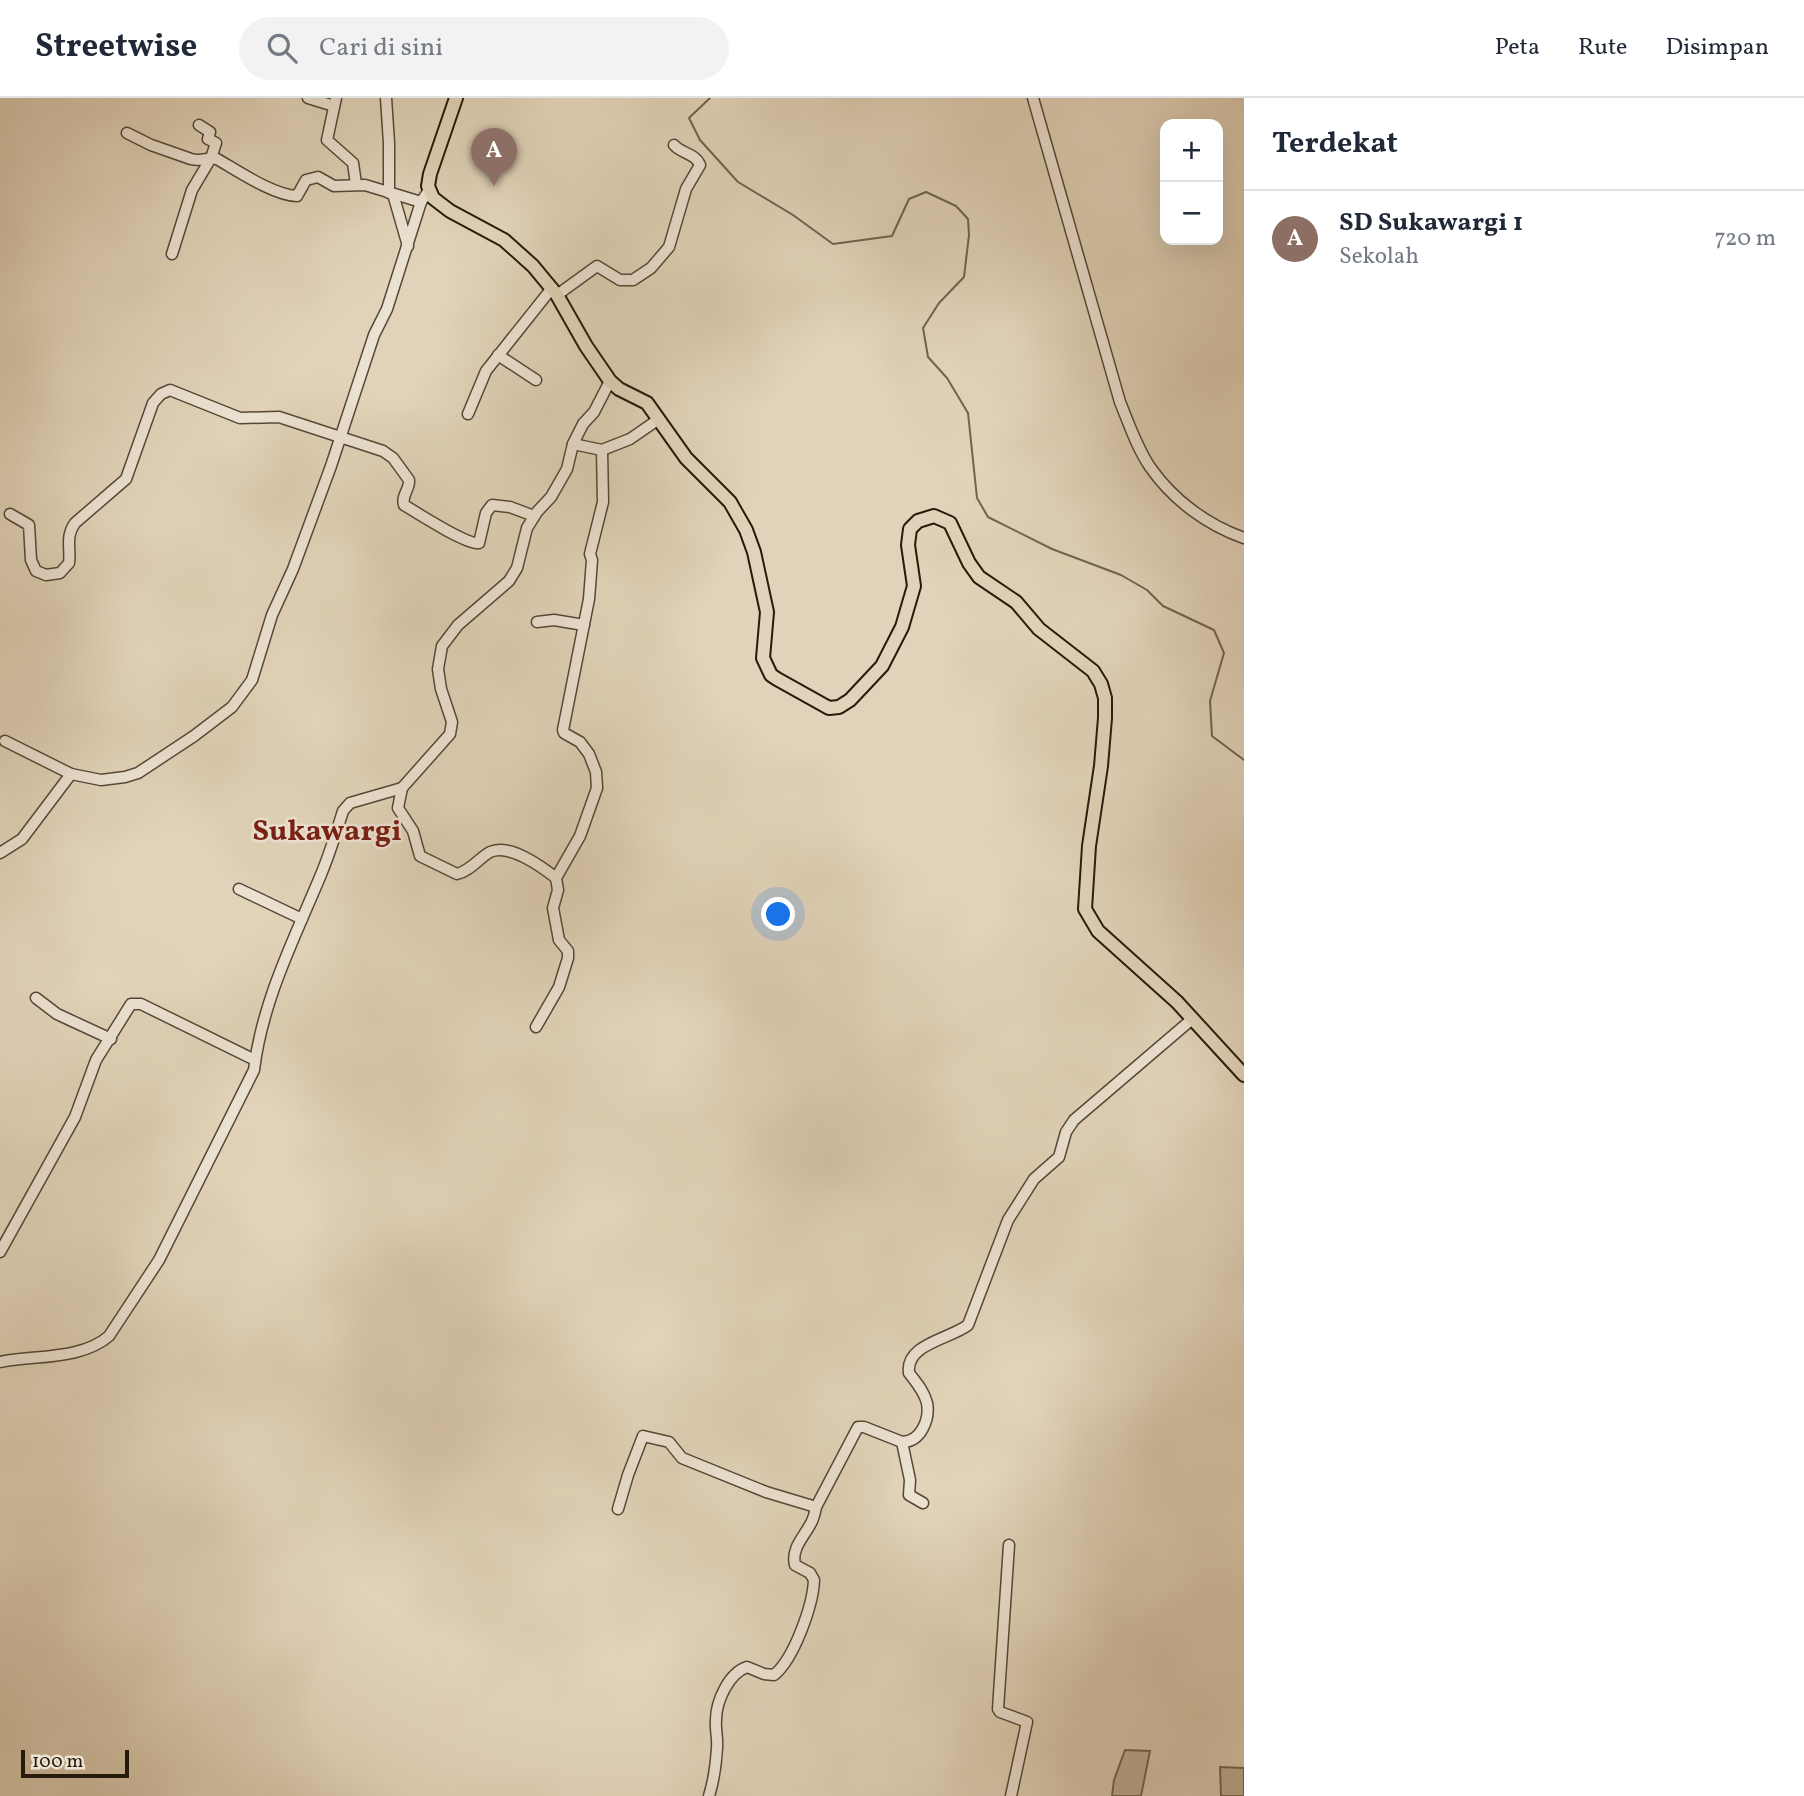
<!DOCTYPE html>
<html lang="id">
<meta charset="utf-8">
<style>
body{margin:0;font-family:Vollkorn,serif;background:#f2f2f3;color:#1f2937}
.controls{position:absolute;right:21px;top:21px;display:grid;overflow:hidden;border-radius:14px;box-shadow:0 7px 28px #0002}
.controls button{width:63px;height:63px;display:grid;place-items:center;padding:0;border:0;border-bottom:2px solid #e0e1e3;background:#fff;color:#1f2937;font:35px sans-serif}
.scale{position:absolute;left:21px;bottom:18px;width:108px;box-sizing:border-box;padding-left:7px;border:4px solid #261a0b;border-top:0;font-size:19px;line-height:24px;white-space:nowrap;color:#261a0b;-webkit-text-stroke:5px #ece2d2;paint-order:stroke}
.you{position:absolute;left:779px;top:817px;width:24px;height:24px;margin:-18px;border:5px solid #fff;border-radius:50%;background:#1a73e8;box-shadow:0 0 0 10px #1a73e833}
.badge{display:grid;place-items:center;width:46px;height:46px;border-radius:50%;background:#8f2418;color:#fff;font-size:23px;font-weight:700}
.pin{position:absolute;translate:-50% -58px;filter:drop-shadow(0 2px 4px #0008)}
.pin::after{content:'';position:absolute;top:37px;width:24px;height:21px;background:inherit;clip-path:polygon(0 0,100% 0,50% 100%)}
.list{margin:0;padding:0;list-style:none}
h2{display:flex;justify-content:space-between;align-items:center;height:91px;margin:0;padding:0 28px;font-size:30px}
h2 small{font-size:23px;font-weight:400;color:#747a83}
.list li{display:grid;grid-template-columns:46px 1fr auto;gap:21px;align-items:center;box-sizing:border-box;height:98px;padding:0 28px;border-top:2px solid #e0e1e3}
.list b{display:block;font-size:26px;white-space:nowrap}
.list p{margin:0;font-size:23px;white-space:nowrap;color:#747a83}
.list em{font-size:23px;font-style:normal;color:#747a83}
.icon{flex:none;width:38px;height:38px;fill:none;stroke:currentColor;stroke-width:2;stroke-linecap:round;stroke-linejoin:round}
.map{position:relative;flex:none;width:1244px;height:1698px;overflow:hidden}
header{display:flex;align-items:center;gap:42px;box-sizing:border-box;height:98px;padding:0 35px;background:#fff;border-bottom:2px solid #e0e1e3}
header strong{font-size:33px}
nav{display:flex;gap:38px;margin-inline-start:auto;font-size:24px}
.search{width:490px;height:63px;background:#f2f2f3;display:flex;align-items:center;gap:18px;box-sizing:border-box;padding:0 24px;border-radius:38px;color:#747a83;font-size:26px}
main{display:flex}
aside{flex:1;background:#fff}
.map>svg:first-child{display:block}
.green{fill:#c1b49b;stroke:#746753;stroke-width:2}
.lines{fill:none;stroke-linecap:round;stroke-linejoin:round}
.stream{stroke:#706350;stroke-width:2}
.minor-casing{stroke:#554836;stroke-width:13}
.major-casing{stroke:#261a0b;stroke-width:16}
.minor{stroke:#ece2d2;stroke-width:10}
.major{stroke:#e1d3b9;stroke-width:12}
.labels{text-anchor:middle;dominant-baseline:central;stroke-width:5;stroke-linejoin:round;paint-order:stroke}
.quarter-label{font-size:30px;font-weight:bold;fill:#7a1f14;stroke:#ece2d2}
</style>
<header>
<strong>Streetwise</strong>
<div class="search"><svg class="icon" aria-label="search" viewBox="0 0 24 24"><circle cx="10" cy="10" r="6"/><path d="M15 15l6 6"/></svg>Cari di sini</div>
<nav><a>Peta</a><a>Rute</a><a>Disimpan</a></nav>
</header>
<main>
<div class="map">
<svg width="1244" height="1698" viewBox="0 0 1244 1698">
<rect width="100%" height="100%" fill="#e1d3b9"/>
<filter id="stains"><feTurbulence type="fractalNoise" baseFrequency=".00286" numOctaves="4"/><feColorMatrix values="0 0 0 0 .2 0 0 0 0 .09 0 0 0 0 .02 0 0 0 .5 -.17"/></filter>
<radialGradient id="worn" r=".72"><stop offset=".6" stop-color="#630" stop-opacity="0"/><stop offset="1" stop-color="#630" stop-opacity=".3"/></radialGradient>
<!-- green -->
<g class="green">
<polygon points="1125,1652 1150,1653 1141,1698 1112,1698 1114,1682"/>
<polygon points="1220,1669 1244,1670 1244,1698 1221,1698"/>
</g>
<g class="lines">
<!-- stream -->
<polyline class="stream" points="710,0 689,20 700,42 738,84 793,117 833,146 892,138 909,101 926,94 956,108 968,121 969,137 964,179 939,205 923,230 928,259 947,280 968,315 977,400 988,419 1052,451 1121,477 1147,492 1163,508 1214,532 1224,555 1210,603 1212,638 1244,662"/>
<!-- minor casing -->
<g class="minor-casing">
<g id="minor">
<polyline points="308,0 334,8"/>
<polyline points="336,0 327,42 353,65 356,86"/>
<polyline points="386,0 389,45 389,95"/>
<path d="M1033 0 1120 304C1129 326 1137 350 1150 369 1173 402 1207 427 1244 440"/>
<path d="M127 35 151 47 191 61C201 64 208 59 217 61 238 73 273 97 297 98L306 82 318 79 334 88 365 87 421 104"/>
<polyline points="393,96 408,148"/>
<polyline points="172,156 192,92 211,60 216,45 208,41 210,34 199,27"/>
<path d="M557 197 597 168 620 182H633L651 170 669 149 686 91 700 67C695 55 682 56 674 47"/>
<polyline points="498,257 536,282"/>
<polyline points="468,316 486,273 552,190"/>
<polyline points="602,352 630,341 659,321"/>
<path d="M10 416 29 427 31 462 36 473 46 477 60 475 69 465C71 450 65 439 75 425L126 381 153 305 161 296 170 292 240 320 279 319 383 353 393 360 409 382C410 391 401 398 404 407 417 415 467 447 479 445L486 415 492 407 510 409 534 418"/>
<polyline points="537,524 554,522 584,527"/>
<polyline points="5,643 71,676"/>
<path d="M402 690 398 710 413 733 420 758 457 776C470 773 478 761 490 754 509 745 542 769 556 780"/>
<polyline points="0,755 22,741 71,676 101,682 125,679 138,675 194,638 232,609 252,582 272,517 293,471 331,368 374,237 387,211 421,104 429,92"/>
<polyline points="239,791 302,821"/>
<polyline points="36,900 57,916 111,941"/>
<polyline points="536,929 559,889 568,860 568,853 559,842 553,810 558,792 556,780 580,738 597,690 596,674 589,656 580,644 564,635 563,632 589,501 592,462 590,456 603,404 602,352 573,346"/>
<polyline points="0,1154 75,1019 96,962 131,906 141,906 255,962"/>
<path d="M0 1264C34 1257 82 1262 109 1238L159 1162 254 972C262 904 294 841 320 779 329 758 336 735 343 713L350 705 402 690 450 636 452 624 441 591 438 571 442 548 458 527 509 483 517 470 527 430 537 414 551 399 567 371 573 346 583 326 594 314 610 283"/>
<polyline points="902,1344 910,1382 909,1397 923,1405"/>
<path d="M816 1409 858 1329H864L902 1344C921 1344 930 1321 927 1305 924 1293 916 1284 909 1275 905 1246 950 1241 968 1227L1008 1122 1034 1081 1059 1059 1066 1034 1074 1022 1191 922"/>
<path d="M618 1411 628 1377 643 1338 669 1344 682 1360 766 1394 816 1409C815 1414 814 1420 811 1425 804 1439 791 1450 795 1467L810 1475 814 1482C813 1507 794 1561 774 1577L764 1576 747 1569C729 1575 716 1603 716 1622 715 1631 718 1640 717 1650 716 1666 714 1682 709 1698"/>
<polyline points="1009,1447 998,1611 1000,1614 1027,1624 1011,1698"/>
</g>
</g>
<!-- major casing -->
<g class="major-casing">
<polyline id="major" points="456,0 430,76 428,88 433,100 450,113 504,142 533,168 557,197 586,248 610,283 619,291 647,305 686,360 730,404 746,432 754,454 767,514 763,560 771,577 777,581 829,610 839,609 850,602 882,568 902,529 914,488 908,447 910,431 918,423 934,418 950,425 969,465 979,479 1016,504 1039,531 1093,573 1101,586 1105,600 1105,620 1101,668 1089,748 1085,811 1098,833 1177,904 1244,977"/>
</g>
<!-- minor -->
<use href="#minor" class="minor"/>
<!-- major -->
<use href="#major" class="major"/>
</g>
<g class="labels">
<!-- quarter labels -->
<g class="quarter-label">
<text x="327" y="734">Sukawargi</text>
</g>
</g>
<rect width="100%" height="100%" filter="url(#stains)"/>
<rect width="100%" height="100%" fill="url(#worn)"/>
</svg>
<div class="controls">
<button>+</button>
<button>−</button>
</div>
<div class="scale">100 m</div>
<div class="you"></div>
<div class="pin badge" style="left:494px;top:88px;background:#8d6e63">A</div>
</div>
<aside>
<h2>Terdekat<small></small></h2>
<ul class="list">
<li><span class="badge" style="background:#8d6e63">A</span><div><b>SD Sukawargi 1</b><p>Sekolah</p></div><em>720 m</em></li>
</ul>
</aside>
</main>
